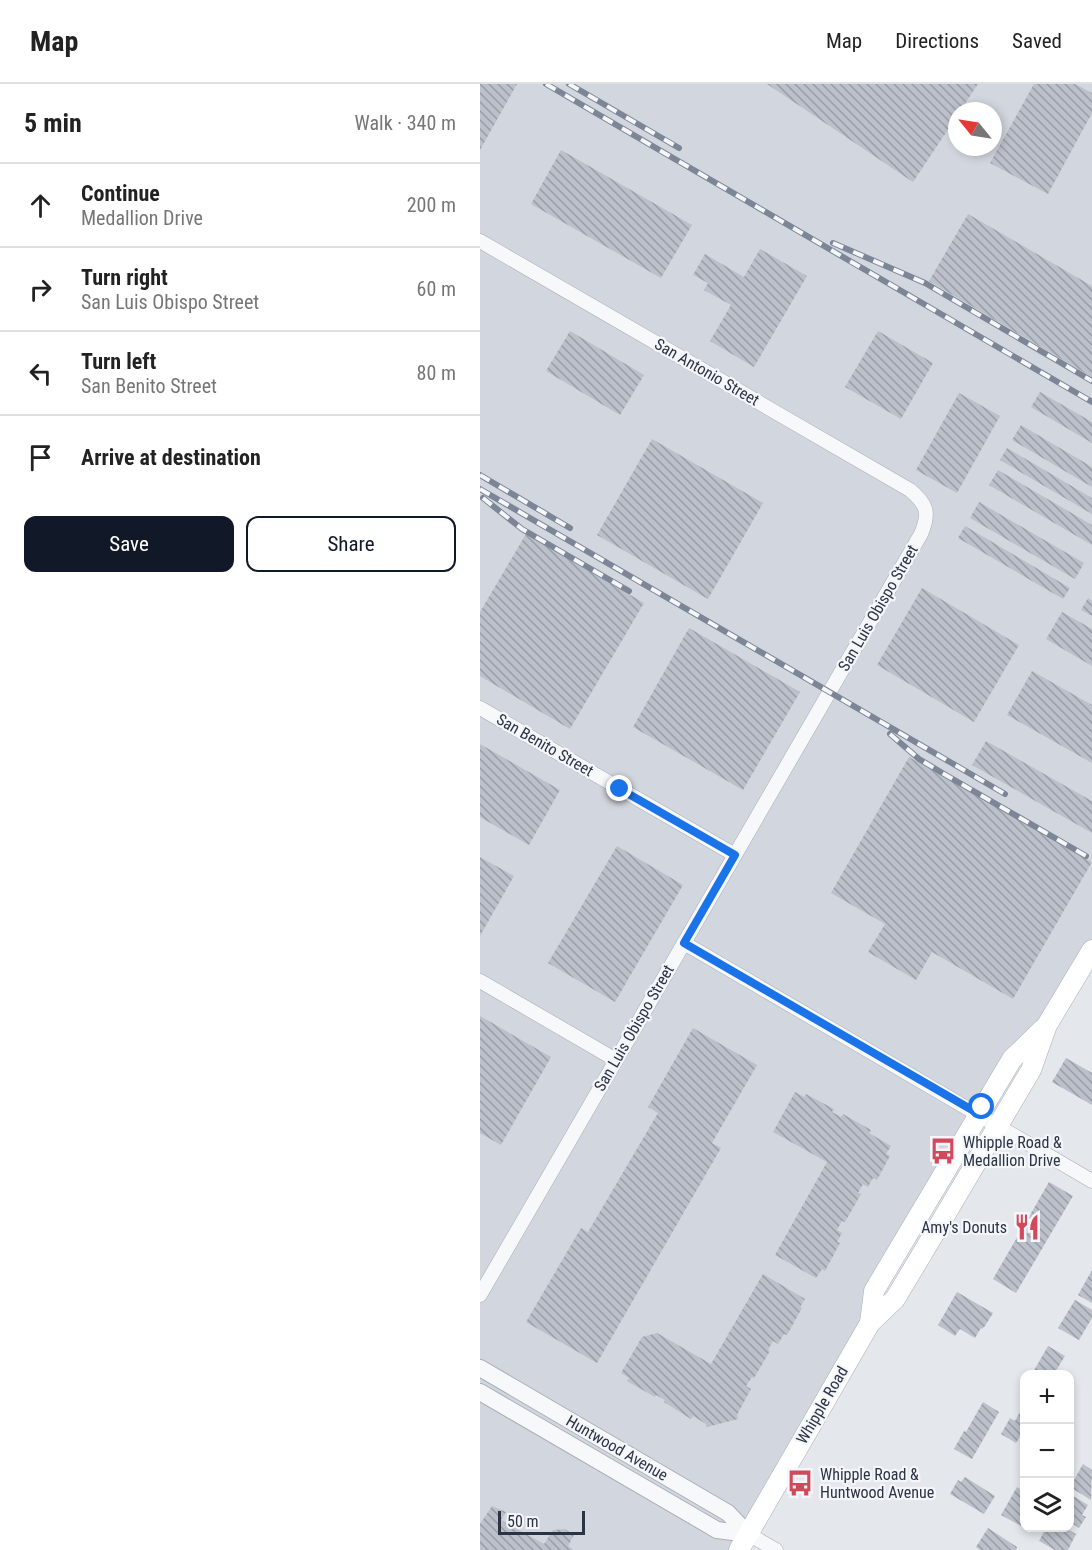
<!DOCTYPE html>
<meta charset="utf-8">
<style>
body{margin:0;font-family:"Roboto Condensed",sans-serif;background:#f6f6f6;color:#222}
.controls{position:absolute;right:18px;bottom:18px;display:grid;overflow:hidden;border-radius:12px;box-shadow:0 3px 9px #0003}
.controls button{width:54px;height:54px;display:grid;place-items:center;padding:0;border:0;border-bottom:2px solid #e0e0e0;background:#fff;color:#222;font:30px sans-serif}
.compass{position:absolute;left:468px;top:18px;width:54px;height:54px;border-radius:50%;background:#fff;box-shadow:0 3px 9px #0003;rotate:300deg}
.scale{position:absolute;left:18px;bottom:15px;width:87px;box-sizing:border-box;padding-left:6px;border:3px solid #2b3445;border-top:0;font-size:16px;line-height:21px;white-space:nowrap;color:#2b3445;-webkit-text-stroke:4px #f4f6f9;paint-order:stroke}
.stop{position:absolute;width:18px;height:18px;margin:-14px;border:4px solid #1a73e8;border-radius:50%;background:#fff}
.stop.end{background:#1a73e8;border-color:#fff;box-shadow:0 2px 6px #0008}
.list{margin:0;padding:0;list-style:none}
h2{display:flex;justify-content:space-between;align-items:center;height:78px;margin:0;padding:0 24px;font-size:26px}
h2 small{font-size:20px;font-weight:400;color:#767676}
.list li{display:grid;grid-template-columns:39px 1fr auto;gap:18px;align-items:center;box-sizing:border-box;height:84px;padding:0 24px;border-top:2px solid #e0e0e0}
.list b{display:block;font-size:22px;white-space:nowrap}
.list p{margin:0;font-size:20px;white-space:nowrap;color:#767676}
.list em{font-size:20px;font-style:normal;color:#767676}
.actions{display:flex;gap:12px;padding:18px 24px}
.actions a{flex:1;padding:14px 0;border:2px solid #111827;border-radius:12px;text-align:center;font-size:21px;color:#111827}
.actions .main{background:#111827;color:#fff}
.icon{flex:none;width:33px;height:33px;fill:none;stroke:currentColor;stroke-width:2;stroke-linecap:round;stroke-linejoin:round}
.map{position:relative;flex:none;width:612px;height:1466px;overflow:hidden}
header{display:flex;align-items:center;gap:36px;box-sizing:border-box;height:84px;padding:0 30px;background:#fff;border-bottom:2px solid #e0e0e0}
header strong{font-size:28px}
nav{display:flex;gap:33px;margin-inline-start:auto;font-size:21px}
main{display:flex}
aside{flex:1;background:#fff}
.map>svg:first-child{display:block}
.built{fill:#d2d6de;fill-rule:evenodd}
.building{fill:url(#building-back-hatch)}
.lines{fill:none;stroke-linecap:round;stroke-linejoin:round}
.minor-casing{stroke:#a9aeb7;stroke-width:15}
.tertiary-casing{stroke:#a9aeb7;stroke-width:18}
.secondary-casing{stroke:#a9aeb7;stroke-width:21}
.minor{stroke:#f7f8fa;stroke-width:14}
.tertiary{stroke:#f7f8fa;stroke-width:16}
.secondary{stroke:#fff;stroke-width:20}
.rail-casing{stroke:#7d8696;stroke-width:6}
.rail{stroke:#f4f6f9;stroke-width:4;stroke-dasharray:11;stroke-linecap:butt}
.route{stroke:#1a73e8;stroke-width:8}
.labels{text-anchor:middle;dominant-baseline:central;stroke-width:4.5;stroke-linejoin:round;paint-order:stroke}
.street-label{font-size:16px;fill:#2b3445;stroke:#f4f6f9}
.poi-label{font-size:16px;fill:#2b3445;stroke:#f4f6f9;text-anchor:start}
</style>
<header>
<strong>Map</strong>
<nav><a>Map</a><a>Directions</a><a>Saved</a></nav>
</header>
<main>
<aside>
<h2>5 min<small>Walk · 340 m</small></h2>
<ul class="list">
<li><svg class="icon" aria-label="ahead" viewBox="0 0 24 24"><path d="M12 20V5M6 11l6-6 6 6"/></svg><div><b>Continue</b><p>Medallion Drive</p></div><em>200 m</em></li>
<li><svg class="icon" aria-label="right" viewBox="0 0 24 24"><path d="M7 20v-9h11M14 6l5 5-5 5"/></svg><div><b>Turn right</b><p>San Luis Obispo Street</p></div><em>60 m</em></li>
<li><svg class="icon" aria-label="left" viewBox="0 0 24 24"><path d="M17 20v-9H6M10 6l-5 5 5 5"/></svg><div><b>Turn left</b><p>San Benito Street</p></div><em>80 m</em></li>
<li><svg class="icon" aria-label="arrive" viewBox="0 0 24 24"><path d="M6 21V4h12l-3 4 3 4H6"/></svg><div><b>Arrive at destination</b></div></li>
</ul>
<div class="actions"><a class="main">Save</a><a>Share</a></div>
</aside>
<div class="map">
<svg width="612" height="1466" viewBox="0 0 612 1466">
<defs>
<pattern id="building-back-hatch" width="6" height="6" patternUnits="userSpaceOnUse" patternTransform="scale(1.5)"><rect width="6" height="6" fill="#bbc0ca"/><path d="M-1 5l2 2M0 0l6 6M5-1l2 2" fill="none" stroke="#989da6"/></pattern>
</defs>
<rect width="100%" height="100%" fill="#e4e7ec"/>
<!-- built -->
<path class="built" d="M0 0H612V866L532 975 426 1154 390 1239 259 1466H0ZM477 27H513V63H477Z"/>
<!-- building -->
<g class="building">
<polygon points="0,0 37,0 0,66"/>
<polygon points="287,0 498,0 480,27 477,27 477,32 433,98"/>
<polygon points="554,0 595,0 612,9 612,29 568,110 510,79"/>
<polygon points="81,66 212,141 181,194 51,120"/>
<polygon points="488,130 612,202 612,293 449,197"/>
<polygon points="280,165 327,192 274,283 230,257 251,221 224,206 228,199 213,191 225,170 264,193"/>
<polygon points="90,247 164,291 140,331 66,287"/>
<polygon points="398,247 453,279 421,335 365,303"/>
<polygon points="560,308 612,338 612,359 551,323"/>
<polygon points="479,309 520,332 477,409 436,386"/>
<polygon points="541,341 612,383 612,403 532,356"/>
<polygon points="172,355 283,419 228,515 117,451"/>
<polygon points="527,364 612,414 612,430 520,376"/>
<polygon points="518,386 612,441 612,461 509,401"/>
<polygon points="499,418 604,479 595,495 490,434"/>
<polygon points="485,442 590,504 583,515 478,454"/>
<polygon points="46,450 164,519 90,645 0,592 0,528"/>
<polygon points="442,504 539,561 494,638 397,581"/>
<polygon points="608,514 612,517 612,532 601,526"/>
<polygon points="582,528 612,545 612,582 566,555"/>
<polygon points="209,544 320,608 263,706 153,643"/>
<polygon points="552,587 612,621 612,679 527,631"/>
<polygon points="506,657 612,717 612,749 492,681"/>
<polygon points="0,660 80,706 49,761 0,733"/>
<polygon points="429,673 612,778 533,915 452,868 436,896 388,868 405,840 351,809"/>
<polygon points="137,762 203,801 135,918 68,879"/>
<polygon points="0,773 34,792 0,852"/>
<polygon points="0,932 71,973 21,1061 0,1049"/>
<polygon points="213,944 277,981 232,1059 241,1064 117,1279 46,1238 101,1144 108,1148 178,1029 168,1023"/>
<polygon points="586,974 612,989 612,1021 572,998"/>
<polygon points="315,1008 324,1013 326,1010 354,1025 352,1028 361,1033 363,1030 391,1046 389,1049 411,1062 406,1070 410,1072 397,1096 393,1094 388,1103 383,1100 378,1109 381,1110 365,1138 362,1137 357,1146 362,1149 357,1158 360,1159 345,1187 342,1185 336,1194 295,1171 347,1078 293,1048"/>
<polygon points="569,1098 593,1112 536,1209 513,1195"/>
<polygon points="612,1186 612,1219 598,1211"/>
<polygon points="283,1190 325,1215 320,1223 322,1224 307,1251 304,1250 298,1260 293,1257 288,1266 290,1267 274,1294 272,1293 266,1302 271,1305 257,1331 258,1335 227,1343 226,1340 213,1332 211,1335 184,1318 185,1316 176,1311 175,1313 147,1297 149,1294 141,1289 162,1253 177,1249 231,1280"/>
<polygon points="477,1208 513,1229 505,1242 502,1245 501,1244 495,1254 480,1245 475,1252 458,1241"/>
<polygon points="595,1216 612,1226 612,1234 599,1256 578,1244"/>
<polygon points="568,1262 585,1272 574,1290 552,1290"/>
<polygon points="503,1318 519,1328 492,1375 474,1365 484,1347 486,1348"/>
<polygon points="544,1321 544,1349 543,1348 536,1359 521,1350 530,1334 535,1337"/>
<polygon points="603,1380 612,1386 611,1416 590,1403"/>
<polygon points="485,1393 515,1412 504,1430 470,1410 478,1396 481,1398"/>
<polygon points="537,1403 544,1408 544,1436 541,1442 521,1431"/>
<polygon points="590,1410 608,1421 602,1431 606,1433 599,1444 590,1438"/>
<polygon points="12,1422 26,1428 21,1436 64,1460 73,1446 85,1445 94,1451 88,1462 94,1466 0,1466 0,1440"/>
<polygon points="508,1444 537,1463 536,1466 500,1466 496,1463"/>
<polygon points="566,1444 575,1448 578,1444 585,1444 596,1450 588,1466 575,1466 559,1457"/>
</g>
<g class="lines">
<!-- minor casing -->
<g class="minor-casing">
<g id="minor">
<path d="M0 157 430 406C447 420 450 429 441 450L0 1211"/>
<polyline points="0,624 255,771"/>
<polyline points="204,859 612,1097"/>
<polyline points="0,897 136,976"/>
<polyline points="268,1450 296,1466"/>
</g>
</g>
<!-- tertiary casing -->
<g class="tertiary-casing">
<g id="tertiary">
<polyline points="0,1284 248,1429 268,1450"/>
<polyline points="0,1308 237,1446 268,1450"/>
</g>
</g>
<!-- secondary casing -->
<g class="secondary-casing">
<g id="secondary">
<polyline points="390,1239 394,1207 532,975 563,945"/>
<polyline points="259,1466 390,1239 415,1215 445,1165 551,986 567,941 612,866"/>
</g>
</g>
<!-- minor -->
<use href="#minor" class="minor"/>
<!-- tertiary -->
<use href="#tertiary" class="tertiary"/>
<!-- secondary -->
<use href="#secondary" class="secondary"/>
<!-- rail casing -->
<g class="rail-casing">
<g id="rail">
<polyline points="66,0 612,318"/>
<polyline points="89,0 199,64"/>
<polyline points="353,159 445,199 612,297"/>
<polyline points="0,391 90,444"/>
<polyline points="0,405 525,710"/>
<polyline points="3,414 42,445 149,507"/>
<polyline points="410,650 439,675 464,690 606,772"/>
</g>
</g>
<!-- rail -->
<use href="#rail" class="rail"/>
</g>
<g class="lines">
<!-- route -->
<polyline class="route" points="140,705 255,771 204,859 499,1030 502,1023"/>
</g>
<!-- icons -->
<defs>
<g id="bus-bare" transform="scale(2.07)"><path d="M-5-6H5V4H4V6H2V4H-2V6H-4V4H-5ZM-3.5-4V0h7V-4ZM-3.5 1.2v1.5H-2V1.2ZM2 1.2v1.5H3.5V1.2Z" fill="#d1495b" stroke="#f4f6f9" stroke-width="2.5" paint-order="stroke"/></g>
<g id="restaurant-bare" transform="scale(2.07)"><path d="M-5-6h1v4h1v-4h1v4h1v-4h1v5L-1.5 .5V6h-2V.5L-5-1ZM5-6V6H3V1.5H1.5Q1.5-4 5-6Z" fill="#d1495b" stroke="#f4f6f9" stroke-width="2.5" paint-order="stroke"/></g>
</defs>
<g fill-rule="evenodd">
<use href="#bus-bare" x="463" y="1067"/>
<use href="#restaurant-bare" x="547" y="1143"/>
<use href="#bus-bare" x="320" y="1399"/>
</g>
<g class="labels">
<!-- street labels -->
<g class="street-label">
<text transform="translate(227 288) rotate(30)">San Antonio Street</text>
<text transform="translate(398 524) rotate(-60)">San Luis Obispo Street</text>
<text transform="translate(65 661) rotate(30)">San Benito Street</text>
<text transform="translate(154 944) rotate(-60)">San Luis Obispo Street</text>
<text transform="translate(342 1321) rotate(-60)">Whipple Road</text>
<text transform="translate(137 1364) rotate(30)">Huntwood Avenue</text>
</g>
<!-- poi labels -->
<g class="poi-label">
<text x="483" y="1058">Whipple Road &amp;<tspan x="483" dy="18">Medallion Drive</tspan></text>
<text x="527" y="1143" text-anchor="end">Amy's Donuts</text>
<text x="340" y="1390">Whipple Road &amp;<tspan x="340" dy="18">Huntwood Avenue</tspan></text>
</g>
</g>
</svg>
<div class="controls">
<button>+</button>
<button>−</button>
<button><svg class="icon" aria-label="layers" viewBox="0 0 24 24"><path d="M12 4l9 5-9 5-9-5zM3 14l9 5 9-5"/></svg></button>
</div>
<svg class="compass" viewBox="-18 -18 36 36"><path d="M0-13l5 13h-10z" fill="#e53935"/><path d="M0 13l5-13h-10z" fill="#767676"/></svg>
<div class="scale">50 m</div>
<div class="stop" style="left:502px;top:1023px"></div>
<div class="stop end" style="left:140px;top:705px"></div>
</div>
</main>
